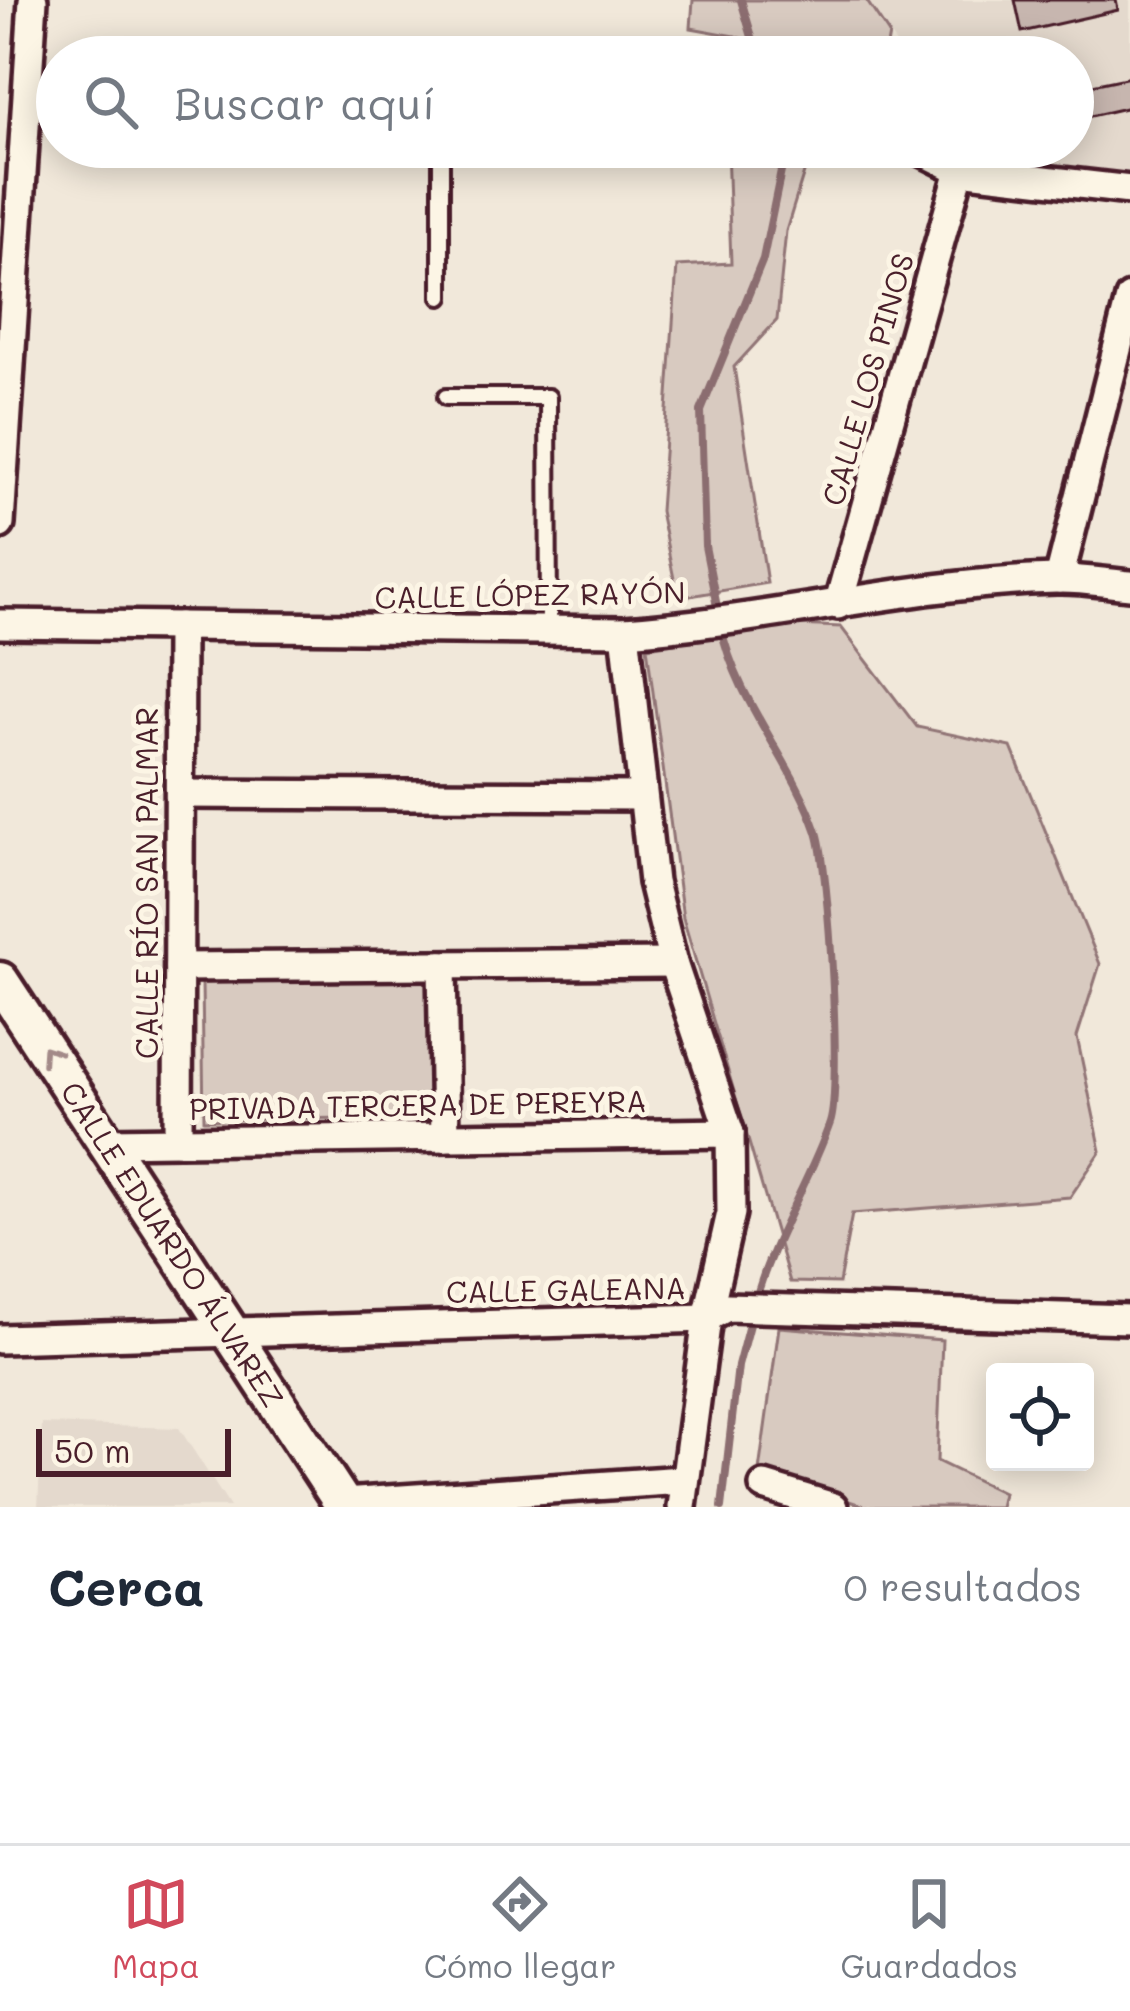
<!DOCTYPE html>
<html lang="es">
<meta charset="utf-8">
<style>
body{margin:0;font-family:Mali,sans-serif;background:#f2f2f3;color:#1f2937}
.controls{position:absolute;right:36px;bottom:36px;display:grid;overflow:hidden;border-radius:12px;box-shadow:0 6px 30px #0003}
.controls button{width:108px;height:108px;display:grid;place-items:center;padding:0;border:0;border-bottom:3px solid #e0e1e3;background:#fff;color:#1f2937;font:60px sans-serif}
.scale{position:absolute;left:36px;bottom:30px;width:195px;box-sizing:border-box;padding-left:12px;border:6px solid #4a1f2b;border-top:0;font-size:33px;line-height:42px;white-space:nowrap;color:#4a1f2b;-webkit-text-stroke:9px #fcf5e5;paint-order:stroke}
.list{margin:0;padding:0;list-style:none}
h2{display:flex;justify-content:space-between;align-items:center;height:156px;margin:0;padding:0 48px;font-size:51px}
h2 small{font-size:39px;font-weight:400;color:#747a83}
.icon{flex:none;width:66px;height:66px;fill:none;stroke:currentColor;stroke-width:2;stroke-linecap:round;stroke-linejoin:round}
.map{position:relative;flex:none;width:1130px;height:1507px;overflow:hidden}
.search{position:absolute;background:#fff;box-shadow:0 6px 30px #0003;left:36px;right:36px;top:36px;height:132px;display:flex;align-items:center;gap:30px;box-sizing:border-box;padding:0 42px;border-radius:66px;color:#747a83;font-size:45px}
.sheet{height:336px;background:#fff}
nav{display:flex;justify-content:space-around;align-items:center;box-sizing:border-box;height:168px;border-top:3px solid #e0e1e3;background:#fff;font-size:33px;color:#747a83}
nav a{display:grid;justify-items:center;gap:6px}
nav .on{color:#d1495b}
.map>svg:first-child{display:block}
.built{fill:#e4d9cd}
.green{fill:#d8cac0;stroke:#917476;stroke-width:3}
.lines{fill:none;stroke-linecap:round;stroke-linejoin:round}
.stream{stroke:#8b6d6f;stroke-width:8}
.building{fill:#c7b6af;stroke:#4a1f2b;stroke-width:3}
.service-casing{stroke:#4a1f2b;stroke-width:22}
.minor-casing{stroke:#4a1f2b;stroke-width:36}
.tertiary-casing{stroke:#4a1f2b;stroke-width:45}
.service{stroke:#fcf5e5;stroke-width:14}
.minor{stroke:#fcf5e5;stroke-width:27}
.tertiary{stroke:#fcf5e5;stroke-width:36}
.oneway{stroke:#a38a88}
.labels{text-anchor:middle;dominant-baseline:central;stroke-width:10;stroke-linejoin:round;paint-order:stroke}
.street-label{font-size:30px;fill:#4a1f2b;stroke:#fcf5e5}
</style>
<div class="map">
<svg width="1130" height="1507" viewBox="0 0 1130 1507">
<rect width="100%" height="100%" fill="#f1e8da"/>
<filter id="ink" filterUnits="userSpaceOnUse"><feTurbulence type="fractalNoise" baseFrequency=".00833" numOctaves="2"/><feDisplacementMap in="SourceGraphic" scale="24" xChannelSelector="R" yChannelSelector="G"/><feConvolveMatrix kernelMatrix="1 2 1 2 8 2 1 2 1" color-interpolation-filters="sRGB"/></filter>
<g filter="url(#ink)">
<!-- built -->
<g class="built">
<polygon points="866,0 1130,0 1130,172 971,155 965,147 1073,147 1073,57 905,57"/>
<polygon points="42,1424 179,1428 230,1507 38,1507"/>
</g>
<!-- green -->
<g class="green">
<polygon points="693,0 866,0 889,34 885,57 788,57 735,36 691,28"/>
<polygon points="727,147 800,147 806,166 786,231 777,320 734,367 767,583 678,598 660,511 677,266 731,263"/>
<polygon points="797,625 841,627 917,727 1011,747 1100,964 1077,1037 1101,1151 1070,1197 852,1214 839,1283 790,1282 683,918 647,647"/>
<polygon points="428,979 429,1117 204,1120 202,982"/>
<polygon points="779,1327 942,1340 937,1461 1003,1493 1000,1507 867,1507 759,1471"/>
</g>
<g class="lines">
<!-- stream -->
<g class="stream">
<polyline points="741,0 758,57"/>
<polyline points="718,612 705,546 701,411 763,259 786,147"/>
<path d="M721 627C736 701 793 761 817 832 829 869 842 1089 830 1123 809 1183 773 1237 756 1299"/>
<polyline points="722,1507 738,1366 752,1313"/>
</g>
</g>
<!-- building -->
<g class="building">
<polygon points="1015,0 1116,0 1118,10 1022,32"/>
<polygon points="1130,77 1130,107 1073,120 1073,89"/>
</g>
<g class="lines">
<!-- service casing -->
<g class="service-casing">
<g id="service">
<polyline points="441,297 441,147"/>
<polyline points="446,397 548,397 549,631"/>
</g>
</g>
<!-- minor casing -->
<g class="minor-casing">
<g id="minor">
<polyline points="914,147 960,170 1130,190"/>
<polyline points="0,524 33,0"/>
<polyline points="1059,579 1130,298"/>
<polyline points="838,605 960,170"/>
<path d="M0 624 625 631C769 621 911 583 1056 579 1080 578 1106 583 1130 585"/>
<polyline points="625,631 653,882 673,963 730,1133 731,1213 707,1318 682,1507"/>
<polyline points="180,794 642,796"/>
<polyline points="442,965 445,1137"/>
<polyline points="179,967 673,963"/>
<polyline points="178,1141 180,626"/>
<polyline points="107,1142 730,1133"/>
<polyline points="0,1339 707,1318 727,1307 1130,1319"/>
<polyline points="764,1486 833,1507"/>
<polyline points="343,1503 683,1480"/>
</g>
</g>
<!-- tertiary casing -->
<g class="tertiary-casing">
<polyline id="tertiary" points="0,981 345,1507"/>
</g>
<!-- service -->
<use href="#service" class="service"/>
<!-- minor -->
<use href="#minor" class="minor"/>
<!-- tertiary -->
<use href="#tertiary" class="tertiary"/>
</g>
<!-- one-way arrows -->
<defs><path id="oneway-chevron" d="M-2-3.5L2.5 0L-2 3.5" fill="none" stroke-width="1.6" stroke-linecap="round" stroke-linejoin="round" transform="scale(3)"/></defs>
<use class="oneway" href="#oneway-chevron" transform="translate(49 1054) rotate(-124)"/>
</g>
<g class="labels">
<!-- street labels -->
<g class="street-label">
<text transform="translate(867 379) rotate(-74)">CALLE LOS PINOS</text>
<text transform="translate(530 594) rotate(-1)">CALLE LÓPEZ RAYÓN</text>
<text transform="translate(146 883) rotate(-90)">CALLE RÍO SAN PALMAR</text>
<text transform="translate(418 1104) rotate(-1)">PRIVADA TERCERA DE PEREYRA</text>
<text transform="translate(173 1244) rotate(57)">CALLE EDUARDO ÁLVAREZ</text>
<text transform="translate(566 1289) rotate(-1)">CALLE GALEANA</text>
</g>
</g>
</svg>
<div class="controls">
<button><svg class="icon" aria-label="locate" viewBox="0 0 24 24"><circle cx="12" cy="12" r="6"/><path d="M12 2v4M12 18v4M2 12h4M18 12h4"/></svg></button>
</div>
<div class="scale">50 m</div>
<div class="search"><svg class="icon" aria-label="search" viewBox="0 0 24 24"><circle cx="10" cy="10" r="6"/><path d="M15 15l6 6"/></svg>Buscar aquí</div>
</div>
<section class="sheet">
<h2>Cerca<small>0 resultados</small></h2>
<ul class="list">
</ul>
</section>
<nav>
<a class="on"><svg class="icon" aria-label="map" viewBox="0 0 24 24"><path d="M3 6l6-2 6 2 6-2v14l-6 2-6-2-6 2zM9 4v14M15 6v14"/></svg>Mapa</a>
<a><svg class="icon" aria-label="directions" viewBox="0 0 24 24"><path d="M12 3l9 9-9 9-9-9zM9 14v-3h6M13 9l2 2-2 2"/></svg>Cómo llegar</a>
<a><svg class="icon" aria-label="saved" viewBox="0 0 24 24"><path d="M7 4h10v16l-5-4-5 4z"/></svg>Guardados</a>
</nav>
